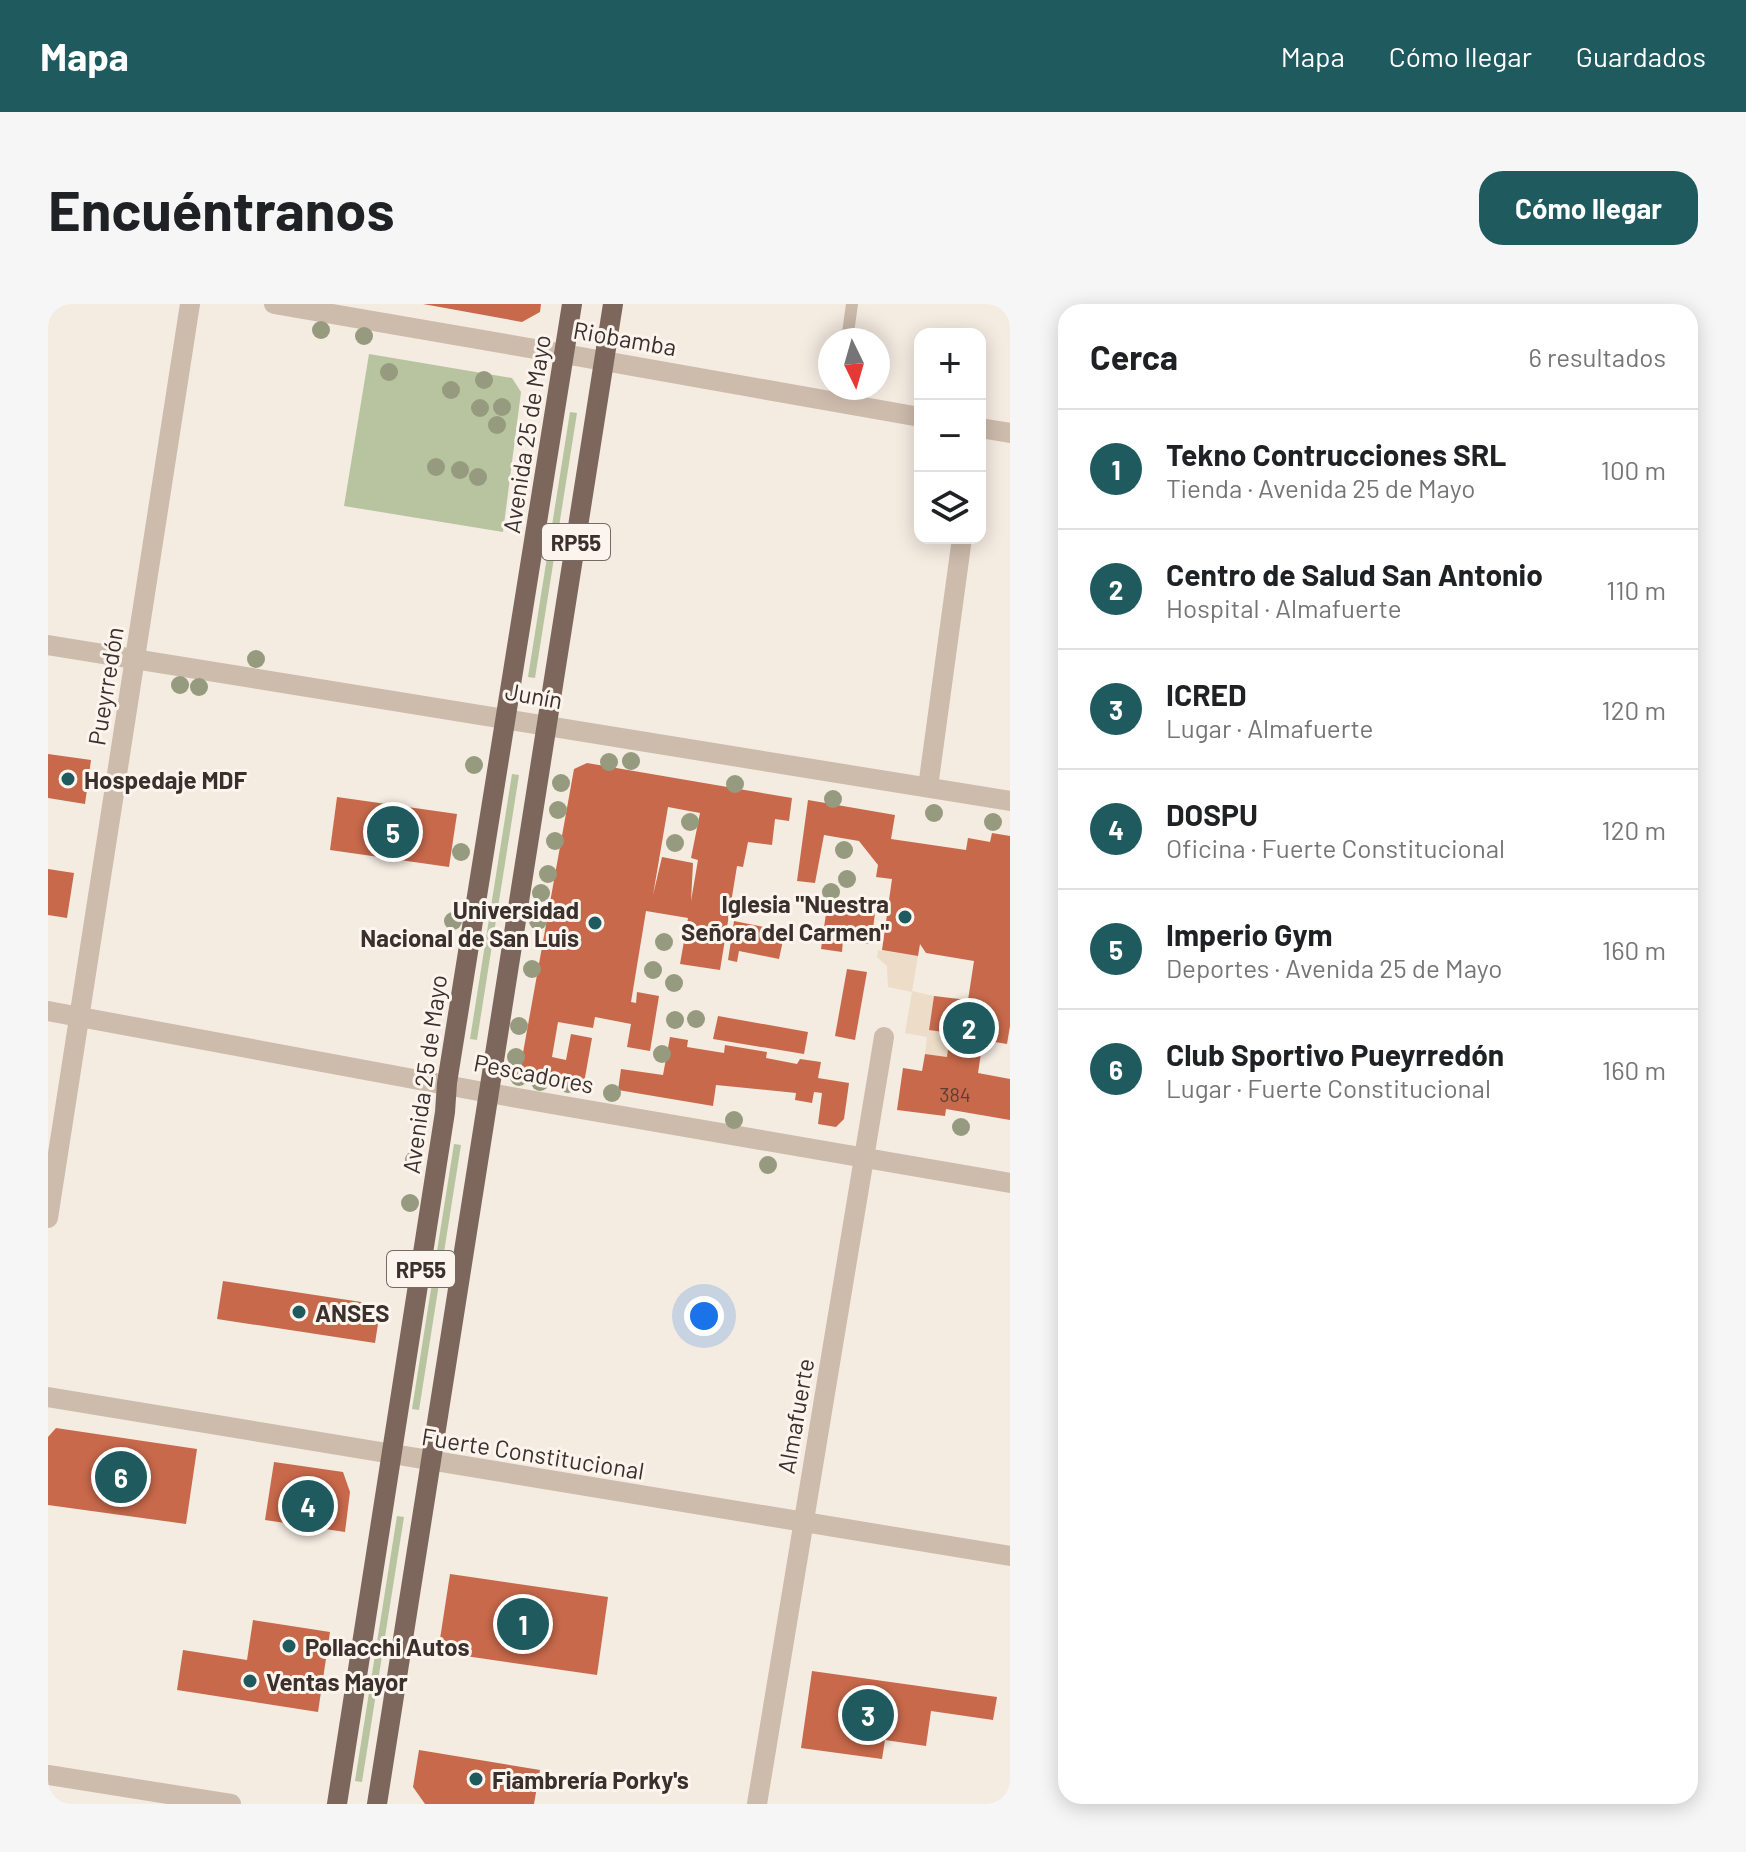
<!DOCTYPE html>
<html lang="es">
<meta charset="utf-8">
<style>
body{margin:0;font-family:Barlow,sans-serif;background:#f6f6f6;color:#202124}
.controls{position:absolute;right:24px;top:24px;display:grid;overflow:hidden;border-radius:16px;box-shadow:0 4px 20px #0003}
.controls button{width:72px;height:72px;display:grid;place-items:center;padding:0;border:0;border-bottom:2px solid #e0e0e0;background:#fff;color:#202124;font:40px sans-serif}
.compass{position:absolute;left:770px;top:24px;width:72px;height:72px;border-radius:50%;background:#fff;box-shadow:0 4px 20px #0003;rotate:175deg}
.you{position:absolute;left:656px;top:1012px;width:28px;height:28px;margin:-20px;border:6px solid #fff;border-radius:50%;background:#1a73e8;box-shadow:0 0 0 12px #1a73e833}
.badge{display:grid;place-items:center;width:52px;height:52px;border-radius:50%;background:#1f5a5e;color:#fff;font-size:26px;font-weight:700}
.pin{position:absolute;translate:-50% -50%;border:4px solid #fff;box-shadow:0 2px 8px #0006}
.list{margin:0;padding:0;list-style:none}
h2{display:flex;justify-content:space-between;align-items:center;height:104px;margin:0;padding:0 32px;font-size:34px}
h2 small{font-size:26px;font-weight:400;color:#757577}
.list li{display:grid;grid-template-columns:52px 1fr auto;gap:24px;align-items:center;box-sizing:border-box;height:120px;padding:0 32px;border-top:2px solid #e0e0e0}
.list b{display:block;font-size:30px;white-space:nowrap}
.list p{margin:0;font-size:26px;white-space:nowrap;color:#757577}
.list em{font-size:26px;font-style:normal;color:#757577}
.icon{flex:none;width:44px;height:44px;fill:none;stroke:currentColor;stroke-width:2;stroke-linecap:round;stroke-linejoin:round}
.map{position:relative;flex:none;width:962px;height:1500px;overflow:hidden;border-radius:24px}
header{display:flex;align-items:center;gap:48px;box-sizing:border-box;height:112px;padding:0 40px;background:#1f5a5e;color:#fff}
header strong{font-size:38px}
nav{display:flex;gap:44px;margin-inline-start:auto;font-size:28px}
.intro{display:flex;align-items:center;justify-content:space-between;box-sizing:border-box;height:192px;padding:0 48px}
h1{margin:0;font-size:56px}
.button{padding:20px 36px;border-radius:24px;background:#1f5a5e;color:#fff;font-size:28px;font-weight:700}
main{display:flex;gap:48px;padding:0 48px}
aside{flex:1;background:#fff;border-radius:24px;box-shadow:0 4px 20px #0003}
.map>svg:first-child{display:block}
.green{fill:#b8c4a0}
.plaza{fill:#ecdcc8}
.building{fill:#c8694b;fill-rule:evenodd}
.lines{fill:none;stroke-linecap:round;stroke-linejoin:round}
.service{stroke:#cdbbac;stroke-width:12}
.minor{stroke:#cdbbac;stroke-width:20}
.tertiary{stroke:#cdbbac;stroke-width:20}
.primary{stroke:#7d675c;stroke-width:20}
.tree{fill:#969b7f}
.poi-dot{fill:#1f5a5e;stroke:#fbf5ee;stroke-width:3}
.labels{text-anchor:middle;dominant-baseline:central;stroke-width:6;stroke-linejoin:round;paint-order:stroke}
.number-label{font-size:20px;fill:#5e3e33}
.shield{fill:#fbf5ee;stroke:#756b66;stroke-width:2}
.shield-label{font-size:22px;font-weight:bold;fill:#3b302b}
.street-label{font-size:24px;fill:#3b302b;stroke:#fbf5ee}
.poi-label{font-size:24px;font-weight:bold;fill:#3b302b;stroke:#fbf5ee;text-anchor:start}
</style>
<header>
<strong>Mapa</strong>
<nav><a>Mapa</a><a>Cómo llegar</a><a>Guardados</a></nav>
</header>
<div class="intro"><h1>Encuéntranos</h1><a class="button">Cómo llegar</a></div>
<main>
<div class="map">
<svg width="962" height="1500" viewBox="0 0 962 1500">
<rect width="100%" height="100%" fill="#f4ebe1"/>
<!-- green -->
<g class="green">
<polygon points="321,50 464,74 473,88 455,228 296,202"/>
<polygon points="522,108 529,109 487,374 480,373"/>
<polygon points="464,470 471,471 429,736 422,735"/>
<polygon points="406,840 413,841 371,1106 364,1105"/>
<polygon points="349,1212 356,1213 314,1478 307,1477"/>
</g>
<!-- plaza -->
<polygon class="plaza" points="830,646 870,652 864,687 886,692 881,725 902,729 899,753 877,750 879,733 857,729 864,688 840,683 839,662 829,653"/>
<!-- building -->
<g class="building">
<polygon points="375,0 493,0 492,8 474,18"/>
<polygon points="0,450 43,456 37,500 0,494"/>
<path d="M539 459 744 494 741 517 727 515 724 541 700 538 695 563 689 562 672 666 632 660 640 614 598 607 583 698 588 699 589 688 611 692 602 747 579 743 583 720 547 713 545 724 510 718 504 753 518 756 523 730 544 734 536 779 481 771 473 760 526 465ZM620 503 652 509 643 554 650 556 643 597 645 559 614 553 605 591Z"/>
<polygon points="289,493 409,510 401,563 282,546"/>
<polygon points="760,496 847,511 843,535 918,546 920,534 942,538 944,529 962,532 962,722 959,740 935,736 930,769 962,775 962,816 898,805 897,812 849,806 855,764 874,767 877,750 899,753 902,729 881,726 886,692 920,696 926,657 878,649 872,640 870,652 834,646 844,575 828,573 830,561 811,537 776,531 767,579 749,577"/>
<polygon points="0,565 26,569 19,614 0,611"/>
<polygon points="779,602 827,609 823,640 795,636 794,648 773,645"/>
<polygon points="686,617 737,627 731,655 691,647 689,658 680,656"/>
<polygon points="799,665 819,668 807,736 787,732"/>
<polygon points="670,712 760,728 756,750 665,735"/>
<polygon points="622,733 640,736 639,743 676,749 677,741 719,748 718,754 749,760 752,755 773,758 770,774 801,779 796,815 788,823 770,820 774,789 766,788 764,799 747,796 748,789 668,781 665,802 570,786 573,765 615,771"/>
<polygon points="175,977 333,1001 327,1039 169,1015"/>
<polygon points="8,1124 149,1145 138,1220 0,1201 0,1133"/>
<polygon points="226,1158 295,1168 302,1188 297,1228 217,1216"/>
<polygon points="402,1270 560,1293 549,1371 390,1348"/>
<polygon points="205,1316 282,1328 270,1408 129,1386 135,1346 199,1356"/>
<polygon points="764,1367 949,1393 945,1416 883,1407 878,1442 837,1436 834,1455 753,1444"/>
<polygon points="371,1446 492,1466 486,1500 377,1500 365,1483"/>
</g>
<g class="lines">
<!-- service -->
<polyline class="service" points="799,36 804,0"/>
<!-- minor -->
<g class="minor">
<polyline points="226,0 516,50"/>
<polyline points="556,57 872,113"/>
<polyline points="932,124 962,129"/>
<polyline points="0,341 962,497"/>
<polyline points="880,483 914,234"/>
<polyline points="0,707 441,789 962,879"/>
<polyline points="0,914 142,0"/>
<polyline points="0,1093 962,1252"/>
<polyline points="0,1471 183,1500"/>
<polyline points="709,1500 836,733"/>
</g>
<!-- tertiary -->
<polyline class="tertiary" points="516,50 556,57"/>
<!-- primary -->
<g class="primary">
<polyline points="289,1500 397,808 399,779 524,0"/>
<polyline points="329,1500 565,0"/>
</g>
</g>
<!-- trees -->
<g class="tree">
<circle cx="273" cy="26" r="9"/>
<circle cx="316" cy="32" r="9"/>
<circle cx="341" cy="68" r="9"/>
<circle cx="436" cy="76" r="9"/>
<circle cx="403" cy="86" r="9"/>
<circle cx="454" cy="103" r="9"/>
<circle cx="432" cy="104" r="9"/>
<circle cx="449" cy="121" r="9"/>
<circle cx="388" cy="163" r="9"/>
<circle cx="412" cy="166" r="9"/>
<circle cx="430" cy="173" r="9"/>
<circle cx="208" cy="355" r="9"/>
<circle cx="132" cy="381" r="9"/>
<circle cx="151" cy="383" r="9"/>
<circle cx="583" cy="457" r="9"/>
<circle cx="561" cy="458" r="9"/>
<circle cx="426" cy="461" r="9"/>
<circle cx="513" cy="479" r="9"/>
<circle cx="687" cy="480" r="9"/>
<circle cx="785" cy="495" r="9"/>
<circle cx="510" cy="506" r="9"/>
<circle cx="886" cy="509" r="9"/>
<circle cx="642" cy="518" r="9"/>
<circle cx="945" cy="518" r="9"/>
<circle cx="507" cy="537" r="9"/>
<circle cx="627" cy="539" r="9"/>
<circle cx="796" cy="546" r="9"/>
<circle cx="413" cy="548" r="9"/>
<circle cx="500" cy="570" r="9"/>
<circle cx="799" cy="575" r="9"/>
<circle cx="783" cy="588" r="9"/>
<circle cx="493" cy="589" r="9"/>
<circle cx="405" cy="617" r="9"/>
<circle cx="490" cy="617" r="9"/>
<circle cx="616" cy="638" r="9"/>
<circle cx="484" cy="665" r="9"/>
<circle cx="605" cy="666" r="9"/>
<circle cx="626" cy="679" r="9"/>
<circle cx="648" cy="715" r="9"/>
<circle cx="627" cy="716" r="9"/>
<circle cx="471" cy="722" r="9"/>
<circle cx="614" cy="750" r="9"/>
<circle cx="468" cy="753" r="9"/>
<circle cx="471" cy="773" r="9"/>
<circle cx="492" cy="778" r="9"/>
<circle cx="520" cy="780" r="9"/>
<circle cx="564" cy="789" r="9"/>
<circle cx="686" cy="816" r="9"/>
<circle cx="913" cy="823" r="9"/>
<circle cx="366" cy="856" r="9"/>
<circle cx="720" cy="861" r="9"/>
<circle cx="362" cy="899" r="9"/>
</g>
<!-- markers -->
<g class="poi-dot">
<circle cx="20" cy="475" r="8"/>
<circle cx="857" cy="613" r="8"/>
<circle cx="547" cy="619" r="8"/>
<circle cx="251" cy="1008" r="8"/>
<circle cx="241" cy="1342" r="8"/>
<circle cx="202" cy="1377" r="8"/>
<circle cx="428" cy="1475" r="8"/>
</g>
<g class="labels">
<!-- number labels -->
<g class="number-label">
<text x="907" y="790">384</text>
</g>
<!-- shield labels -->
<g class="shield">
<rect x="494" y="220" width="68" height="36" rx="6"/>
<rect x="339" y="947" width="68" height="36" rx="6"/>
</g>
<g class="shield-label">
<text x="528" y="238">RP55</text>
<text x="373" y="965">RP55</text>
</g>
<!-- street labels -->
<g class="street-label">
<text transform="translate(577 34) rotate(10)">Riobamba</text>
<text transform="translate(478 130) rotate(-81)">Avenida 25 de Mayo</text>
<text transform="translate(57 382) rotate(-81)">Pueyrredón</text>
<text transform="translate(486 391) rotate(10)">Junín</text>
<text transform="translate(486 769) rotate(11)">Pescadores</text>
<text transform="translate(376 770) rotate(-82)">Avenida 25 de Mayo</text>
<text transform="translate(747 1112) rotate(-80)">Almafuerte</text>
<text transform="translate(485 1149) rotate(9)">Fuerte Constitucional</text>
</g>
<!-- poi labels -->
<g class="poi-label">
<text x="36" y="475">Hospedaje MDF</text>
<text x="841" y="599" text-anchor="end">Iglesia "Nuestra<tspan x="841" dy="28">Señora del Carmen"</tspan></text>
<text x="531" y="605" text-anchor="end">Universidad<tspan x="531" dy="28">Nacional de San Luis</tspan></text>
<text x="267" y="1008">ANSES</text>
<text x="257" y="1342">Pollacchi Autos</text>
<text x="218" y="1377">Ventas Mayor</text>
<text x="444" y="1475">Fiambrería Porky's</text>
</g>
</g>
</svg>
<div class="controls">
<button>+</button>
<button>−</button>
<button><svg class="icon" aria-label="layers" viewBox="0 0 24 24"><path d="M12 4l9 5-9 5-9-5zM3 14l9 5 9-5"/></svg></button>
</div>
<svg class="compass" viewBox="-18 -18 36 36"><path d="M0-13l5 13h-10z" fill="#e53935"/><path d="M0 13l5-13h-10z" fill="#757577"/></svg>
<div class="you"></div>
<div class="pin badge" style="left:475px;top:1320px">1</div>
<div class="pin badge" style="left:921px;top:724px">2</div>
<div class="pin badge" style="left:820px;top:1411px">3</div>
<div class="pin badge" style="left:260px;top:1202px">4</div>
<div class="pin badge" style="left:345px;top:528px">5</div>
<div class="pin badge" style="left:73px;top:1173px">6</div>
</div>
<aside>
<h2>Cerca<small>6 resultados</small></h2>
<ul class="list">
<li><span class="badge">1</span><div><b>Tekno Contrucciones SRL</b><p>Tienda · Avenida 25 de Mayo</p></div><em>100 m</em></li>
<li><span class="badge">2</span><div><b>Centro de Salud San Antonio</b><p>Hospital · Almafuerte</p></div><em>110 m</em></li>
<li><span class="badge">3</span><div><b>ICRED</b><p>Lugar · Almafuerte</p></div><em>120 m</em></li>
<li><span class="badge">4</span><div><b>DOSPU</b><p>Oficina · Fuerte Constitucional</p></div><em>120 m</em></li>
<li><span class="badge">5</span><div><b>Imperio Gym</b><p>Deportes · Avenida 25 de Mayo</p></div><em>160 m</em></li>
<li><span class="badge">6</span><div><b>Club Sportivo Pueyrredón</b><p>Lugar · Fuerte Constitucional</p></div><em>160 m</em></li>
</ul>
</aside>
</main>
